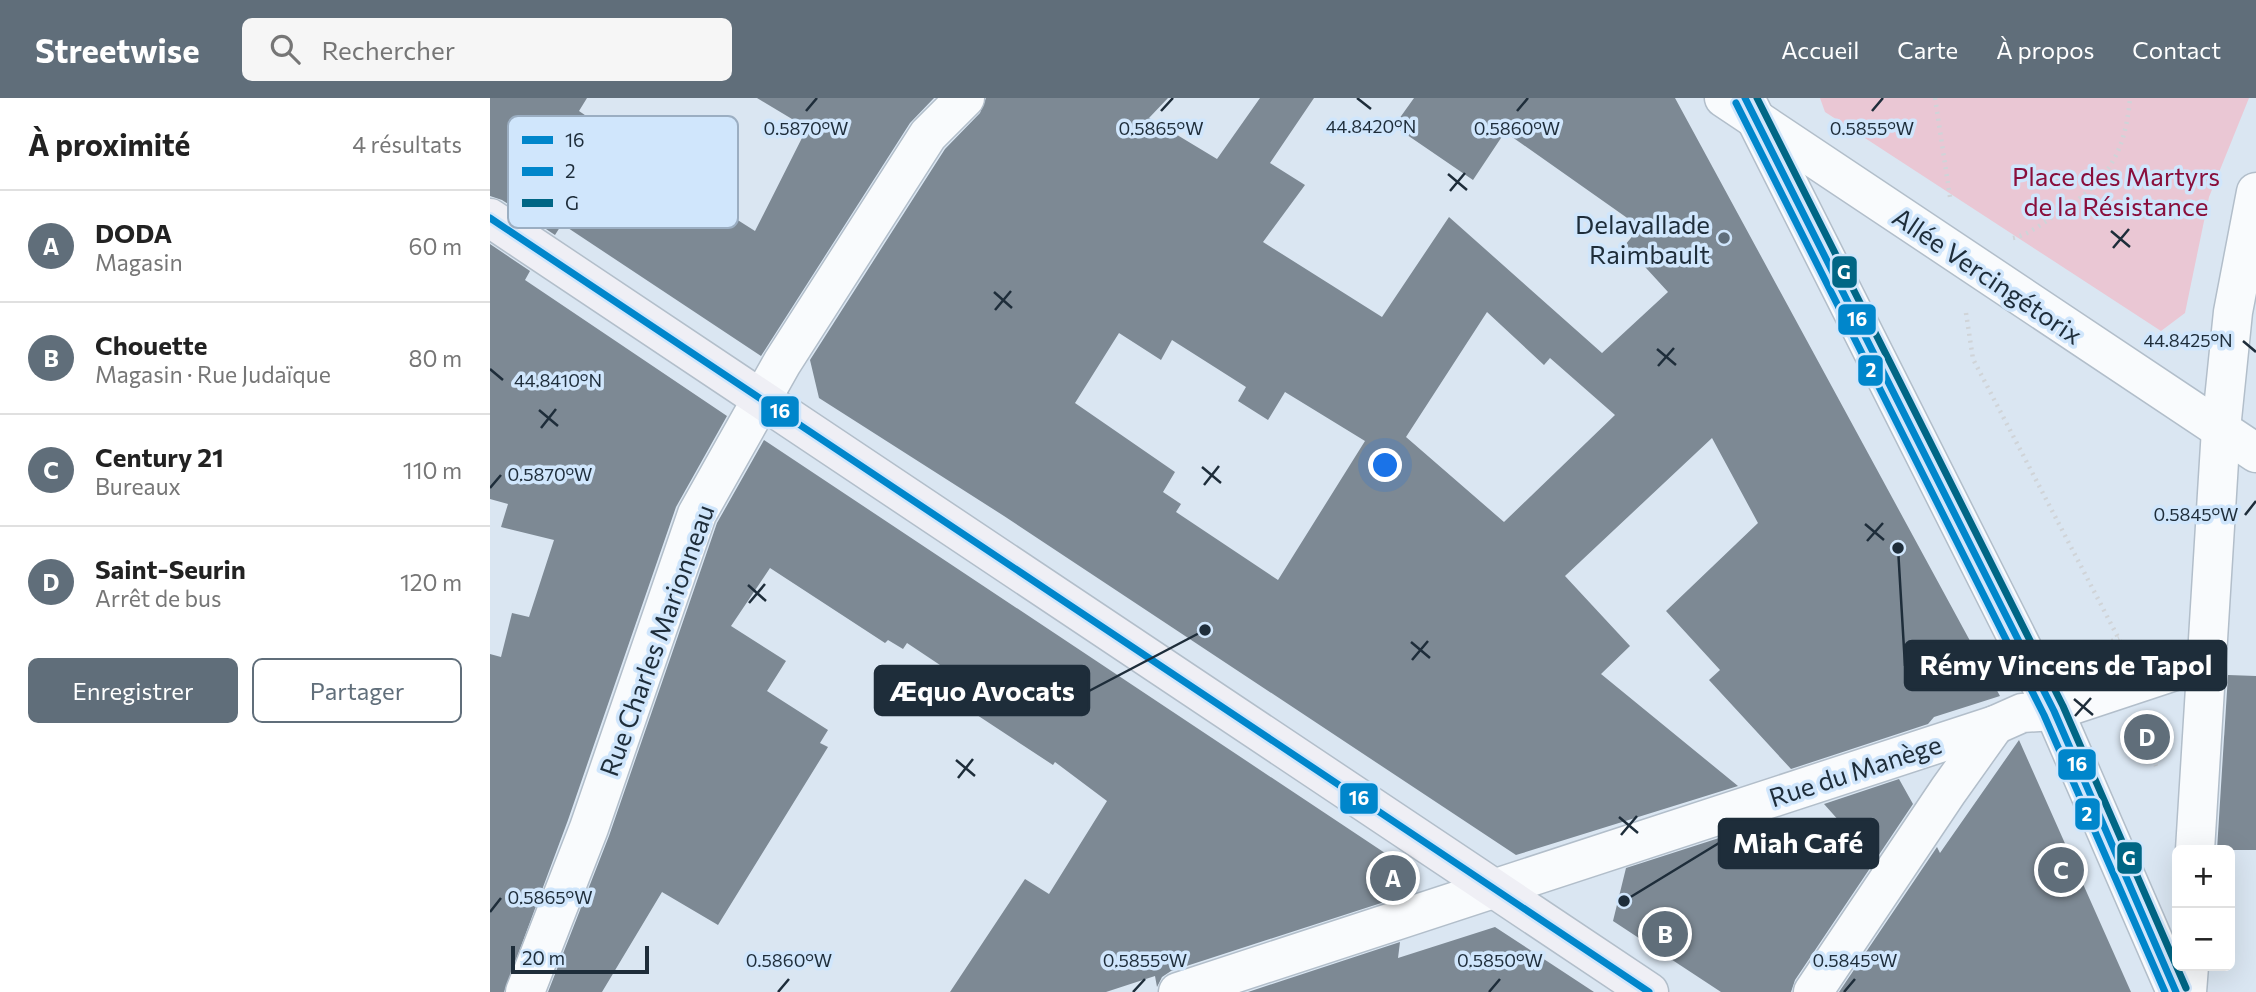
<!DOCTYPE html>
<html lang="fr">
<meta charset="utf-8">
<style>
body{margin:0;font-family:Commissioner,sans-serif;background:#f6f6f6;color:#222}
.controls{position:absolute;right:21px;bottom:21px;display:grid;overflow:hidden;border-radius:10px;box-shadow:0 7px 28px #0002}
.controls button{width:63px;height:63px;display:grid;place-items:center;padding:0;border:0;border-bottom:2px solid #e0e0e0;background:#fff;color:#222;font:35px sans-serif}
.scale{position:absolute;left:21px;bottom:18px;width:138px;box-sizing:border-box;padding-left:7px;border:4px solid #1e2d3a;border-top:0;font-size:19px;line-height:24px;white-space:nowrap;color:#1e2d3a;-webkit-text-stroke:5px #d0e6fc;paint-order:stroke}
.you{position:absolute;left:896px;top:368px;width:24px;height:24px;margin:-18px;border:5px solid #fff;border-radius:50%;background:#1a73e8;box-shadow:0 0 0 10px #1a73e833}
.badge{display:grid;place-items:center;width:46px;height:46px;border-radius:50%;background:#606e7a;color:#fff;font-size:23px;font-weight:700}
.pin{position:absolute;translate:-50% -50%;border:4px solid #fff;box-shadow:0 2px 7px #0006}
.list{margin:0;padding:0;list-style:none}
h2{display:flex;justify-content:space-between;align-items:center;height:91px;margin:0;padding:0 28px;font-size:30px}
h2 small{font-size:23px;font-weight:400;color:#767676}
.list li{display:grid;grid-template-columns:46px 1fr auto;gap:21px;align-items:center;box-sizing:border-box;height:112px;padding:0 28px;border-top:2px solid #e0e0e0}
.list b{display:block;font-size:26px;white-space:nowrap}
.list p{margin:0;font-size:23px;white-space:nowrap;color:#767676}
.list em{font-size:23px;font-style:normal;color:#767676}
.actions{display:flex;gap:14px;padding:21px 28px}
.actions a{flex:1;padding:16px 0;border:2px solid #606e7a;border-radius:10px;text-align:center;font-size:24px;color:#606e7a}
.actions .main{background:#606e7a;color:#fff}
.icon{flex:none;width:38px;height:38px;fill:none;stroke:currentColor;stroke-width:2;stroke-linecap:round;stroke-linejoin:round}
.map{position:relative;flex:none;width:1766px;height:894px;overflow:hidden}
header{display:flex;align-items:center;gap:42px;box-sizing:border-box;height:98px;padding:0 35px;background:#606e7a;color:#fff}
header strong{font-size:33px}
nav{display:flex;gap:38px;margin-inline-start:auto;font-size:24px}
.search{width:490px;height:63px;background:#f6f6f6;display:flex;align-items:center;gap:18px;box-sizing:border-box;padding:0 24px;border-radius:10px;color:#767676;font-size:26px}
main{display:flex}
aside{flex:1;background:#fff}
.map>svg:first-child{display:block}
.green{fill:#eac7d4}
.building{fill:#7d8994;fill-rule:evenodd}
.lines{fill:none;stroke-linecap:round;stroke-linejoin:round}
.minor-casing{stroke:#b2beca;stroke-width:41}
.tertiary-casing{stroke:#b2beca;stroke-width:41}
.secondary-casing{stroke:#b2beca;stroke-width:41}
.path{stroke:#d0d4d8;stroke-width:4.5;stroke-dasharray:2 5;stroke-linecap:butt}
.minor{stroke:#f9fbfd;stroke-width:38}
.tertiary{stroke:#f9fbfd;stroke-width:38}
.secondary{stroke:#efeff5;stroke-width:38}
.bus-1-casing{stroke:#d0e6fc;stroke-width:12}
.bus-2-casing{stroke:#d0e6fc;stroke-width:12}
.bus-3-casing{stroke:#d0e6fc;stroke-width:12}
.bus-1{stroke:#0086cb;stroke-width:7}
.bus-2{stroke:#0086cb;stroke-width:7}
.bus-3{stroke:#006685;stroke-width:7}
.ticks{fill:none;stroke:#1e2d3a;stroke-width:2.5}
.poi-dot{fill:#606e7a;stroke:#d0e6fc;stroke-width:2.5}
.labels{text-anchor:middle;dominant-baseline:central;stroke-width:7;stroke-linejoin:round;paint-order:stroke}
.park-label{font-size:26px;fill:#890f3c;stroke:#d0e6fc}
.poi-label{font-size:26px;fill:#1e2d3a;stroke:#d0e6fc;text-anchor:end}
.street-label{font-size:26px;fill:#1e2d3a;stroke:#d0e6fc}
.key{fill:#d0e6fc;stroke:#9baec2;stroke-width:2}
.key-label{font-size:19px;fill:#1e2d3a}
.ticks-label{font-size:18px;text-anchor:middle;fill:#1e2d3a;stroke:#d0e6fc;stroke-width:7;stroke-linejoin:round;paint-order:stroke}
.leader{fill:none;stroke:#1e2d3a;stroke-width:2.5}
.callout-dot{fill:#1e2d3a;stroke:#d0e6fc;stroke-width:2.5}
.callout{fill:#1e2d3a;stroke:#1e2d3a;stroke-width:2.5}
.callout-label{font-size:28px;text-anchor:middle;font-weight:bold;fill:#fff}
.line-badge{stroke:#d0e6fc;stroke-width:2.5}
.badge-label{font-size:19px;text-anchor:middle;font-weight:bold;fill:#fff}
</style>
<header>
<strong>Streetwise</strong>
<div class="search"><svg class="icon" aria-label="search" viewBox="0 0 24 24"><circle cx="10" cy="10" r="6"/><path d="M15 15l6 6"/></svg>Rechercher</div>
<nav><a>Accueil</a><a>Carte</a><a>À propos</a><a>Contact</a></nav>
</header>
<main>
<aside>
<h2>À proximité<small>4 résultats</small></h2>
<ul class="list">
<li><span class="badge">A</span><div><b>DODA</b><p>Magasin</p></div><em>60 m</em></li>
<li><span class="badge">B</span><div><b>Chouette</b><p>Magasin · Rue Judaïque</p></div><em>80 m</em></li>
<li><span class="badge">C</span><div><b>Century 21</b><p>Bureaux</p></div><em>110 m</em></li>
<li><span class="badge">D</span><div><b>Saint-Seurin</b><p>Arrêt de bus</p></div><em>120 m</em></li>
</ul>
<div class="actions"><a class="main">Enregistrer</a><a>Partager</a></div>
</aside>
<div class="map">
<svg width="1766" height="894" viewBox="0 0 1766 894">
<rect width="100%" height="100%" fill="#dae6f2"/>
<!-- green -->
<polygon class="green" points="1330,0 1759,0 1719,99 1695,215 1671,233 1335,14"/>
<!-- building -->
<g class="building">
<polygon points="0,0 97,0 89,13 158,60 156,64 265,133 317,30 267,0 444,0 420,25 271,258 72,126 65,137 12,102 0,98"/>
<path d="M496 0H678L659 20 727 61 770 0H824L780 65 815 87 773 144 892 219 959 119 1112 255 1178 194 1135 147 1150 129 1015 34 983 82 904 28 924 0H1185L1510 598 1444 619 1438 626 1301 671 1219 582 1230 572 1176 513 1268 425 1222 340 1075 478 1140 548 1111 576 1248 688 1026 757 514 418 329 300 320 262 455 51 490 15ZM997 214 1054 267 1060 260 1125 317 1014 424 916 339ZM629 235 671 262 682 242 756 289 748 303 778 322 795 294 875 343 788 482 686 414 691 406 673 394 685 374 585 305Z"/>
<polygon points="0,146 40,173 35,182 237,318 186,409 78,722 14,894 0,894 0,556 11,559 22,515 39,519 64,442 11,429 18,406 0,401"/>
<polygon points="274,342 922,773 919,796 681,873 672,879 667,889 665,878 616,894 460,894 535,781 559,796 617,703 565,664 563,667 487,617 498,599 417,545 413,551 398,542 395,545 280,470 241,528 296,563 277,593 338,632 330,645 338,649 228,827 172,794 112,894 58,894 119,738 227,425"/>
<polygon points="1738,577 1766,578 1766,752 1727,752"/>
<polygon points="1529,642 1641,894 1349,894 1447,749 1450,755"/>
<polygon points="1409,681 1423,706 1305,882 1301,894 1231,894 1123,823 1136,770 1288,721 1335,760 1359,734 1334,706"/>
<polygon points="1005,829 1104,894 758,894 910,844 908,860"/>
</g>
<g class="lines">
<!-- minor casing -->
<g class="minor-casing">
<g id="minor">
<polyline points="1234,0 1766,355"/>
<polyline points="1705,752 1731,331 1743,214 1766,94"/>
<polyline points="35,894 99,730 207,416 292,265 438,37 475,0"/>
<polyline points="688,894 1505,627 1532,615 1564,613 1715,563"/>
<polyline points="1323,894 1458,693 1505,627"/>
<polyline points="1697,894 1699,868"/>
</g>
</g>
<!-- tertiary casing -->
<g class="tertiary-casing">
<polyline id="tertiary" points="1255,0 1564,613 1686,894"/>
</g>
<!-- secondary casing -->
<g class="secondary-casing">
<polyline id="secondary" points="0,120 1159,894"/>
</g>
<!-- path -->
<g class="path">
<polyline points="1445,0 1460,99"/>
<path d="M1523 140C1538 137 1553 125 1566 117 1615 85 1635 59 1640 0"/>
<polyline points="1476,215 1483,261 1632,547"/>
<polyline points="1589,556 1629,540"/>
<polyline points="1650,628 1666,668"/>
</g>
<!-- minor -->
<use href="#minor" class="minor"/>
<!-- tertiary -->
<use href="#tertiary" class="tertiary"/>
<!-- secondary -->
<use href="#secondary" class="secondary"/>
<!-- bus-1 casing -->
<g class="bus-1-casing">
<g id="bus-1">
<polyline points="1255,0 1564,613 1686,894"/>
<polyline points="0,120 1159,894"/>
</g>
</g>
<!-- bus-2 casing -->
<g class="bus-2-casing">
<polyline id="bus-2" points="1246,5 1554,617 1675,894"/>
</g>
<!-- bus-3 casing -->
<g class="bus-3-casing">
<polyline id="bus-3" points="1267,0 1573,608 1696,890"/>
</g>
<!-- bus-1 -->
<use href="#bus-1" class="bus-1"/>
<!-- bus-2 -->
<use href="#bus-2" class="bus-2"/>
<!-- bus-3 -->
<use href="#bus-3" class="bus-3"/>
</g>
<!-- ticks -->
<path class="ticks" d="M867 0 881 11M316 13 327 0M671 13 683 0M1027 13 1038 0M1382 13 1393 0M958 76 977 92M960 93 975 75M1621 133 1640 149M1623 150 1639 131M504 194 522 210M505 212 521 193M1753 243 1766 254M1167 251 1186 267M1168 268 1184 250M0 271 13 282M49 312 68 328M51 330 66 311M712 369 731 385M714 387 729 368M0 390 11 377M1755 417 1766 403M1375 426 1394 442M1377 443 1393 425M258 487 276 503M259 505 275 486M921 544 940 560M922 562 938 543M1584 601 1603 617M1585 618 1601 600M466 662 485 678M468 680 483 661M1129 719 1148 735M1131 737 1147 718M0 814 11 800M288 894 299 881M643 894 655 881M999 894 1010 881M1354 894 1365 881"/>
<!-- markers -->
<circle class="poi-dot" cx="1234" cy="140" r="7"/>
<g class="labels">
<!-- park labels -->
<g class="park-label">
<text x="1626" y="77">Place des Martyrs<tspan x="1626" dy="30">de la Résistance</tspan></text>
</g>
<!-- poi labels -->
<g class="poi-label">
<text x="1220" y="125">Delavallade<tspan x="1220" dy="30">Raimbault</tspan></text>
</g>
<!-- street labels -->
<g class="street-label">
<text transform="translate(1498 177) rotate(34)">Allée Vercingétorix</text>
<text transform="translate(166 542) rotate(-70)">Rue Charles Marionneau</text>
<text transform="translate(1365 672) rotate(-18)">Rue du Manège</text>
</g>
</g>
<!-- legend -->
<rect x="18" y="18" width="230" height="112" rx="10" class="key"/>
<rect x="32" y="38" width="31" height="8" fill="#0086cb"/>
<rect x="32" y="69" width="31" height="9" fill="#0086cb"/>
<rect x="32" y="101" width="31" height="8" fill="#006685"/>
<g class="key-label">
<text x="75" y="49">16</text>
<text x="75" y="80">2</text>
<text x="75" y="112">G</text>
</g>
<g class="ticks-label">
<text x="881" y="35">44.8420°N</text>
<text x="316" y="37">0.5870°W</text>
<text x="671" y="37">0.5865°W</text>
<text x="1027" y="37">0.5860°W</text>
<text x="1382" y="37">0.5855°W</text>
<text x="1698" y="249">44.8425°N</text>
<text x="68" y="289">44.8410°N</text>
<text x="60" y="383">0.5870°W</text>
<text x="1706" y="423">0.5845°W</text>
<text x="60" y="806">0.5865°W</text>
<text x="299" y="869">0.5860°W</text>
<text x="655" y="869">0.5855°W</text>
<text x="1010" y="869">0.5850°W</text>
<text x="1365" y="869">0.5845°W</text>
</g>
<!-- callouts -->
<path class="leader" d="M1408 450L1415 568M715 532L599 593M1134 803L1229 745"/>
<g class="callout-dot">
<circle cx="1408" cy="450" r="7"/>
<circle cx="715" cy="532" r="7"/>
<circle cx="1134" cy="803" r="7"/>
</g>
<g class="callout">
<rect x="1415" y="543" width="321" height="49" rx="7"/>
<rect x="385" y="568" width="214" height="49" rx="7"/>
<rect x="1229" y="721" width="159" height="49" rx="7"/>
</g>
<g class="callout-label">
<text x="1576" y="577">Rémy Vincens de Tapol</text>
<text x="492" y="603">Æquo Avocats</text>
<text x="1308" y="755">Miah Café</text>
</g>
<g class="line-badge">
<rect x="1341" y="157" width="27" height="34" rx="7" fill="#006685"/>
<rect x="1347" y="205" width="40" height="33" rx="7" fill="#0086cb"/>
<rect x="1367" y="256" width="27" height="33" rx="7" fill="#0086cb"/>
<rect x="270" y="297" width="40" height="33" rx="7" fill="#0086cb"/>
<rect x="1567" y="650" width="40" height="33" rx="7" fill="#0086cb"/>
<rect x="849" y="684" width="40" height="33" rx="7" fill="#0086cb"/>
<rect x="1584" y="699" width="27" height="34" rx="7" fill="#0086cb"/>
<rect x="1626" y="743" width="27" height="34" rx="7" fill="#006685"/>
</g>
<g class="badge-label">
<text x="1354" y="181">G</text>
<text x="1367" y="228">16</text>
<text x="1381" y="279">2</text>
<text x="290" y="320">16</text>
<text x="1587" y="673">16</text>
<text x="869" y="707">16</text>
<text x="1597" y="723">2</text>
<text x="1639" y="767">G</text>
</g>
</svg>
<div class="controls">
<button>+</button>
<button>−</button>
</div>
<div class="scale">20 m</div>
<div class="you"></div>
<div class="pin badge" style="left:903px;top:780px">A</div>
<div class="pin badge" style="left:1175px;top:836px">B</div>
<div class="pin badge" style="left:1571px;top:772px">C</div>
<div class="pin badge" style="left:1657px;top:639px">D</div>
</div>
</main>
